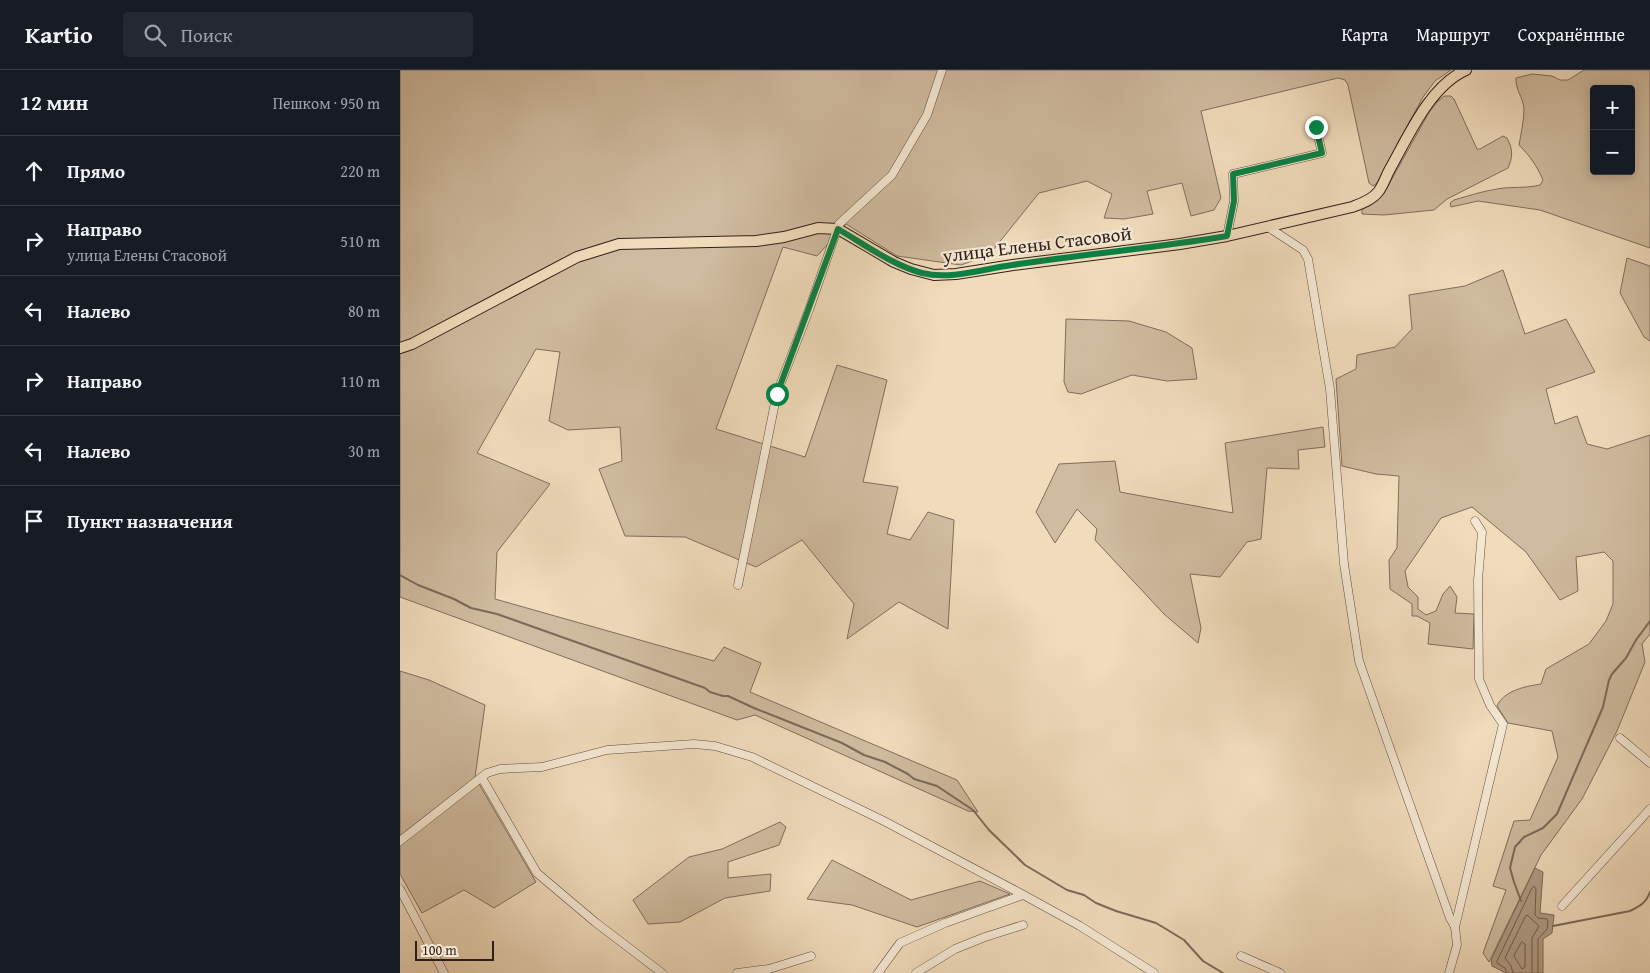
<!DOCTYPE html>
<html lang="ru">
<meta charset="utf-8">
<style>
body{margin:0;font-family:"Gentium Book Plus",serif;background:#242831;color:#f1f3f6}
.controls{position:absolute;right:15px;top:15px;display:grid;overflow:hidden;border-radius:5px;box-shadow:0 2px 12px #0003}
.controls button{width:45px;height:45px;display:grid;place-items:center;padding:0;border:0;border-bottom:1px solid #363941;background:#171b24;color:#f1f3f6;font:25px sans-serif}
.scale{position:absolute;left:15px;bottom:12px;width:79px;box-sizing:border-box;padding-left:5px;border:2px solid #301f19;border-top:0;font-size:14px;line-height:18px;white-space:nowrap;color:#301f19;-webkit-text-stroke:4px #f5e8d3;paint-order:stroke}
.stop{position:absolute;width:15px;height:15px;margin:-11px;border:4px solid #0b8043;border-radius:50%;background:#fff}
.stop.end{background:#0b8043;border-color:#fff;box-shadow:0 1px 5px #0008}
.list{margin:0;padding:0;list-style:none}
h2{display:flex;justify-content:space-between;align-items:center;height:65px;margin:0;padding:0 20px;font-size:21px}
h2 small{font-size:16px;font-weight:400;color:#9ea1a6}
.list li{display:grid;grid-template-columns:32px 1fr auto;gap:15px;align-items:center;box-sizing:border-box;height:70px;padding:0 20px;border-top:1px solid #363941}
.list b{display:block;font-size:19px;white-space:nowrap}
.list p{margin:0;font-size:16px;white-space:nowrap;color:#9ea1a6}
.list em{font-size:16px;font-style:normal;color:#9ea1a6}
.icon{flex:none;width:28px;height:28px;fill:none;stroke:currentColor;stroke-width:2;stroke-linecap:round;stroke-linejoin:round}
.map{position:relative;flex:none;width:1250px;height:903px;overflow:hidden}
header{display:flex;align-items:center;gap:30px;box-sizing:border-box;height:70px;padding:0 25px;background:#171b24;border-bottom:1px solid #363941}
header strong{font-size:24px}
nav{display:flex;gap:28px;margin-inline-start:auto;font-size:18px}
.search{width:350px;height:45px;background:#242831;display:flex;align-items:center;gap:12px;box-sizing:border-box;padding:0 18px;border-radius:5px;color:#9ea1a6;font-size:19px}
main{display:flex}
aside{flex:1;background:#171b24}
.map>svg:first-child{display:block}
.green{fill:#cfbb9f;stroke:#806d5c;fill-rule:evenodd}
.water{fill:#af9b84;stroke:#7c6959}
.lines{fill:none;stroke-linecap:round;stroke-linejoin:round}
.shore{stroke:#705d4e;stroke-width:1}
.stream{stroke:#7c6959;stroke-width:2}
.minor-casing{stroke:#604e42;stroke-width:9}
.major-casing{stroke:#301f19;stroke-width:12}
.minor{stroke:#f5e8d3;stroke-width:8}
.major{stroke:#f0dbbb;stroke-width:10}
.route{stroke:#0b8043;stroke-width:6}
.labels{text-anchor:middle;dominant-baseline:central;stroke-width:4.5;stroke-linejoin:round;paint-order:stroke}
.street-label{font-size:19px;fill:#301f19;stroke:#f5e8d3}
</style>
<header>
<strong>Kartio</strong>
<div class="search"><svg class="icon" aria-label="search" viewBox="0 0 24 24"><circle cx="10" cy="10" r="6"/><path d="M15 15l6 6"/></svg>Поиск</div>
<nav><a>Карта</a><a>Маршрут</a><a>Сохранённые</a></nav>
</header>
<main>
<aside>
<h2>12 мин<small>Пешком · 950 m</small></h2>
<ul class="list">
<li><svg class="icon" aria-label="ahead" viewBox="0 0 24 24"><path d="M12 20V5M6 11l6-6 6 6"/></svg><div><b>Прямо</b></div><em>220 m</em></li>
<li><svg class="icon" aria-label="right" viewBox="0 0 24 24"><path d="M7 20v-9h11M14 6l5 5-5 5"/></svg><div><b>Направо</b><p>улица Елены Стасовой</p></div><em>510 m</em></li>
<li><svg class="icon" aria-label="left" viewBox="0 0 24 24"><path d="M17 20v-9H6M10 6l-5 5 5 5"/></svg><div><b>Налево</b></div><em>80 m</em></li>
<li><svg class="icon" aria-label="right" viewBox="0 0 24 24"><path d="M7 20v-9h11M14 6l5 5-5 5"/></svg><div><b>Направо</b></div><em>110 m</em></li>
<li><svg class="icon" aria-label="left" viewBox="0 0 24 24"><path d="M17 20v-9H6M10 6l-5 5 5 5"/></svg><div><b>Налево</b></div><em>30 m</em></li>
<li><svg class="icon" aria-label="arrive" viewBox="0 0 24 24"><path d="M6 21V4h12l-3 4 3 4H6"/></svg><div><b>Пункт назначения</b></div></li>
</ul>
</aside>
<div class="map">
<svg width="1250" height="903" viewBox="0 0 1250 903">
<rect width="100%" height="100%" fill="#f0dbbb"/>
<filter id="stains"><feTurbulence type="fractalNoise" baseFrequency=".004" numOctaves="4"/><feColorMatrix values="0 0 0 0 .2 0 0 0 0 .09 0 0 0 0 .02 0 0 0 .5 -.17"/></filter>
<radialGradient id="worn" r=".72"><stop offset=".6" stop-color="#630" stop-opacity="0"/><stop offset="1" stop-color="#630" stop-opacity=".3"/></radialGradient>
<!-- green -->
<g class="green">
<polygon points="0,0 1051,0 1035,11 1023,27 977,113 973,116 969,113 948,15 945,10 938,8 801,41 821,128 814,140 791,146 782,113 747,121 753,144 724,149 704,148 712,124 687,111 639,123 589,185 561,195 497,186 446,154 417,186 383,177 316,359 405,387 437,295 487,310 463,412 498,417 487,464 510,470 528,442 554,450 548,559 499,532 447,569 454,534 402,470 356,497 285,467 225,466 199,399 222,391 220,357 168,360 149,351 160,282 136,279 77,383 150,414 97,482 95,529 314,591 324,577 361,593 350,622 557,710 578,742 568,741 355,645 337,650 0,527"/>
<path d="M1184 0H1250V178L1140 140 1078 131 1051 137 1050 133 1054 130C1071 125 1087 120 1104 118 1116 117 1128 118 1140 115L1143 110C1137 96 1130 86 1119 75 1121 64 1124 50 1124 39 1123 27 1115 19 1116 8L1132 4 1152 6 1160 10H1168ZM1194 19H1231V101H1194Z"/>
<path d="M1044 26H1051L1054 29 1077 79H1080L1103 66 1107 68C1113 79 1113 87 1108 98L1047 129 1034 140 984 145 962 144V139L983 125 1028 44 1037 32Z"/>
<polygon points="1227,188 1250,196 1250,271 1244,267 1220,223"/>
<path d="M1103 200 1125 264 1166 249 1195 302 1146 319 1155 354 1177 346 1187 374 1207 379 1250 365V564L1242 574 1245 592 1217 661 1182 729 1141 785 1089 892 1083 883 1106 820 1093 816 1114 751 1130 750 1158 687 1152 661 1108 653 1097 636C1104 620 1127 616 1141 614L1146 599 1189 574 1206 551 1213 534V491L1204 482 1176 487 1178 521 1160 530 1126 482 1072 437 1041 448 1005 501 1008 517 1018 527V539L1026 545 1036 541 1043 524 1050 516 1057 527 1055 543 1074 544 1073 579 1028 574 1030 553 1017 546H1012V534L990 519 989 490 997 478 999 406 976 404 942 396 936 309 956 299 957 285 995 277 1012 259 1009 225 1065 216Z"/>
<polygon points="666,249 729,251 766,262 792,278 797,309 767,311 732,305 681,324 668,322 664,312"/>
<polygon points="923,357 925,377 898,380 899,399 867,398 861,469 847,472 820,507 790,504 801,558 798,573 764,544 695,470 697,459 677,439 655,473 636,442 659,394 715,391 720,422 833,443 825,373"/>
<polygon points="0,601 29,610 85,635 75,707 136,812 94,838 64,820 22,843 0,804"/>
<polygon points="380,752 386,757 379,775 328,792 328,808 371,804 370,821 325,828 280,852 248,854 233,830 289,787 322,779"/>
<polygon points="432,790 511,830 580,811 610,824 517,857 452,835 407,829"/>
</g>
<!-- water -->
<polygon class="water" points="1135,798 1143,802 1140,843 1154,845 1152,863 1143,869 1143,903 1106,903 1092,896 1091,890"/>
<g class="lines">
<!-- shore -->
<g class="shore">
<polygon points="1122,872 1125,874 1125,897 1122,899 1114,886"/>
<polyline points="1107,903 1105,898 1097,893 1097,891 1132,818 1134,816 1136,819 1135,845 1138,848 1147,849 1148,852 1147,859 1138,869 1138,903"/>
<polyline points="1113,903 1111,896 1105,888 1125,847 1127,845 1139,856 1132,868 1132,903"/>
</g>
<!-- stream -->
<g class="stream">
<polyline points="0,505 18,515 54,529 71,538 97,544 305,618 310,622 323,626 328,626 354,638 442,673 464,685 485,692 508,704 514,709 537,716 573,740 589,760 625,795 667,820 684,825 696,833 716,841 756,853 766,859 784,870 803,891 823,903"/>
<polyline points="1121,831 1114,812 1110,798 1115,777 1124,767 1143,758 1157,744 1203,637 1209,610 1212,604 1226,588 1236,570 1250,551"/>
<path d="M1153 856 1230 841C1240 836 1246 833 1250 822"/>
</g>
<!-- minor casing -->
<g class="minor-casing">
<g id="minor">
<polyline points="868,157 903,180 908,189 930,319 944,494 959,591 1050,848 1055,857"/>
<polyline points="827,166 834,131 833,104 922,83 916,57"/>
<polyline points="338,515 377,323 409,240 439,154 492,105 527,45 542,0"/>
<polyline points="1220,668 1250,693"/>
<polyline points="82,708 137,803 195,852 262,903"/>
<polyline points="0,771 87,703 100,699 142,697 207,680 294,674 315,676 352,687 482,750 620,823 680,856 754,903"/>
<polyline points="0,819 44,903"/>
<polyline points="1162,836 1250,739"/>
<polyline points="841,886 880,903"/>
<polyline points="337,903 369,899 411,886"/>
<polyline points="478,903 500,873 545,853 623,825"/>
<polyline points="516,903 555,879 585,867 623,855"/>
<polyline points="1049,903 1057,875 1055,857 1103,654 1090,635 1079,609 1078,510 1082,462 1075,451"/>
</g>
</g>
<!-- major casing -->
<g class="major-casing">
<path id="major" d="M0 278 12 274 177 187 219 174 356 171 384 167 418 158 438 159 494 192 511 199 534 205 556 204 613 195 780 174 827 166 952 137C960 134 972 130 978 122 983 116 986 106 990 99 1009 65 1030 16 1066 0"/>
</g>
<!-- minor -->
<use href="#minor" class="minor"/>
<!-- major -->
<use href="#major" class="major"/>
</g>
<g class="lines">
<!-- route -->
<path class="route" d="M377 324 438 159C464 174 492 195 522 203 551 210 583 199 612 195 684 184 756 178 827 166L834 131 833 104 922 83 916 57"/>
</g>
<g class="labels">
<!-- street labels -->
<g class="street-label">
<text transform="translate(637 174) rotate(-7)">улица Елены Стасовой</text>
</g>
</g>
<rect width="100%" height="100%" filter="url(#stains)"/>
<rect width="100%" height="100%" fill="url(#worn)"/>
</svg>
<div class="controls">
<button>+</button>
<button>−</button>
</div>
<div class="scale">100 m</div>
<div class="stop" style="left:377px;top:324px"></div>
<div class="stop end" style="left:916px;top:57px"></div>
</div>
</main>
